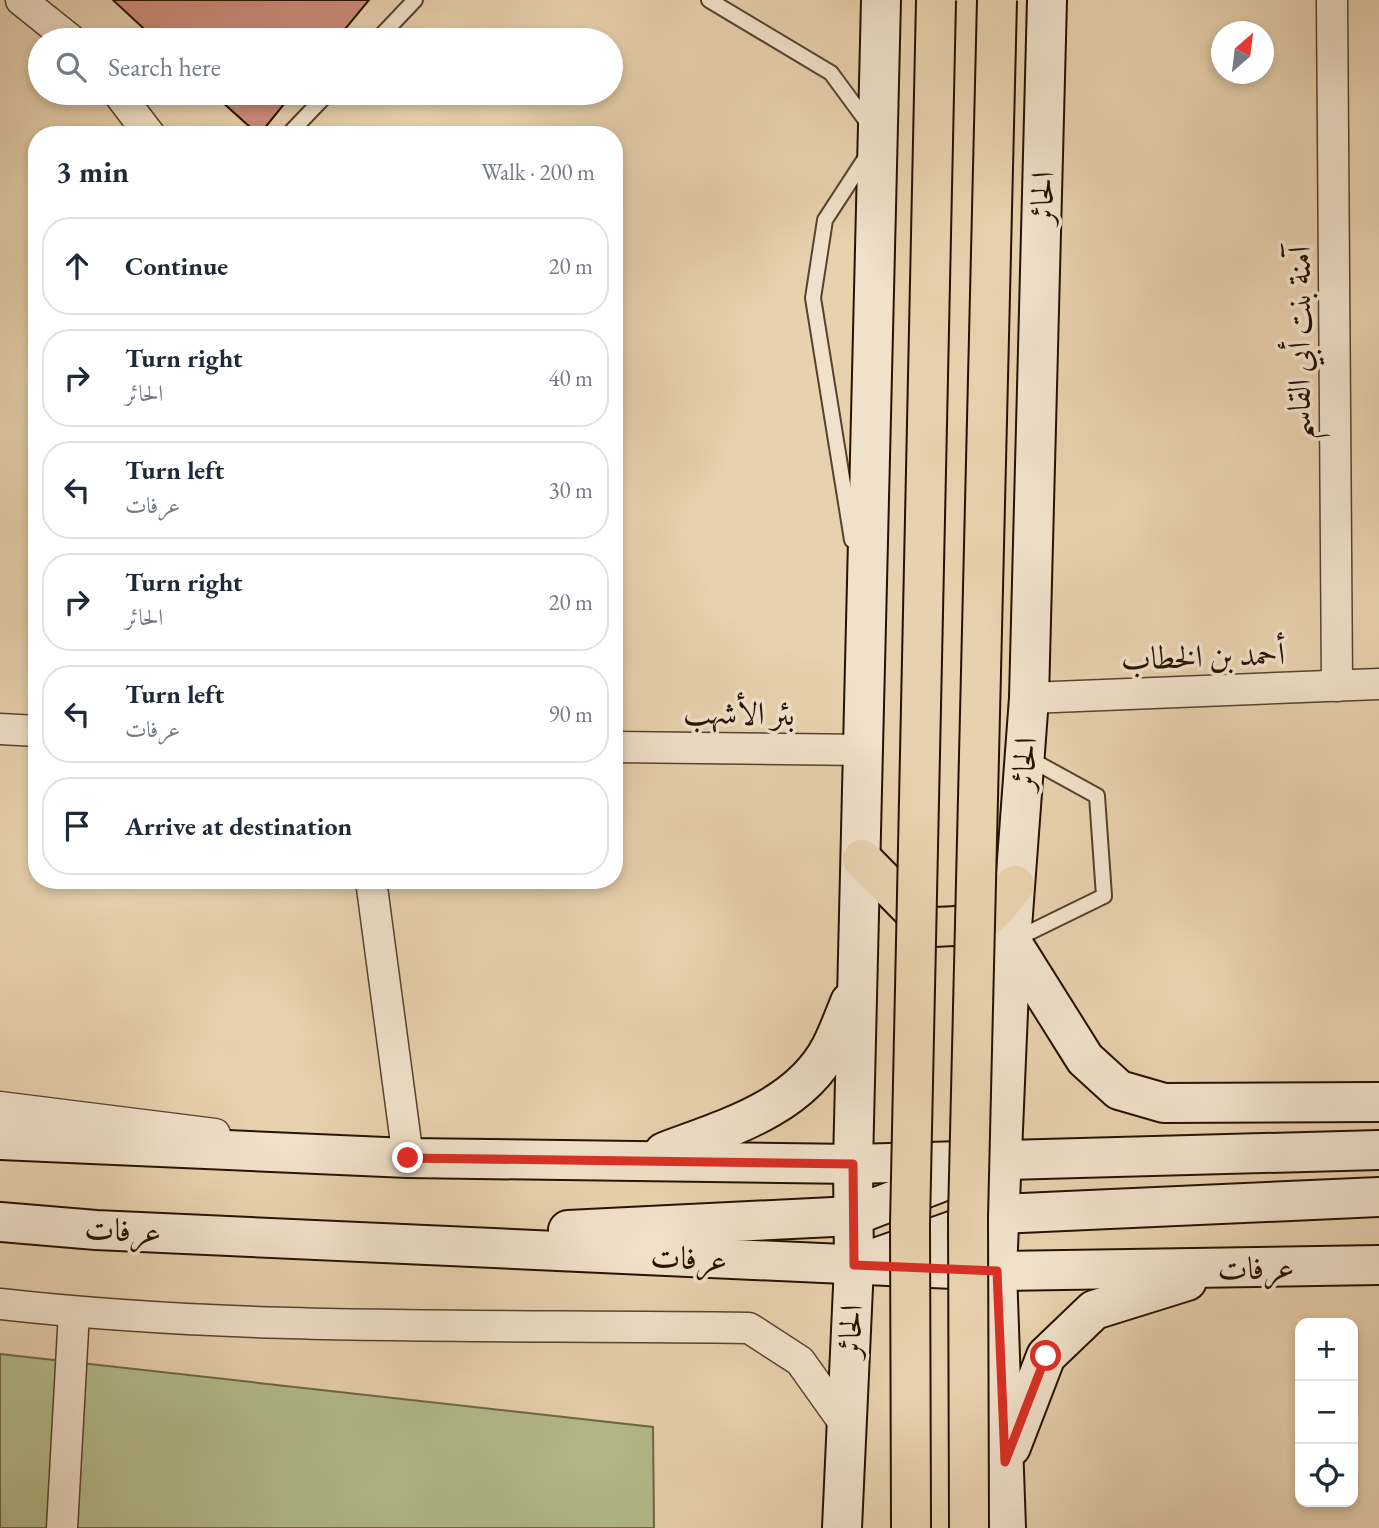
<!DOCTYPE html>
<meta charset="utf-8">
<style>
body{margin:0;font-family:"EB Garamond",Amiri,serif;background:#f2f2f3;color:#1f2937}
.controls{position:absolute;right:21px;bottom:21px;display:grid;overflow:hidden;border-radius:14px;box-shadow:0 4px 10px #0003}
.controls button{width:63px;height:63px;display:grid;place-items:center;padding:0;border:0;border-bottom:2px solid #e0e1e3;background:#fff;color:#1f2937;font:35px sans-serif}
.compass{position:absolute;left:1211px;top:21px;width:63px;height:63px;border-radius:50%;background:#fff;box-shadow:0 4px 10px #0003;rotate:28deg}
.stop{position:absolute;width:21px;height:21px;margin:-16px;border:5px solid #d93025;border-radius:50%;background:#fff}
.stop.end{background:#d93025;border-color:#fff;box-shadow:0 2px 7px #0008}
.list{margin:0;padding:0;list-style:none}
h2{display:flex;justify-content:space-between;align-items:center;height:91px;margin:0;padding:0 28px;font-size:30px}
h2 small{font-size:23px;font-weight:400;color:#747a83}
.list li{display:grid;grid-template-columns:46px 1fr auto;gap:21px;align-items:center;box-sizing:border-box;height:98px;margin:0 14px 14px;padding:0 14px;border:2px solid #e0e1e3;border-radius:28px}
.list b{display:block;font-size:26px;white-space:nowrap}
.list p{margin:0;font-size:23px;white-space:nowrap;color:#747a83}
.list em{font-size:23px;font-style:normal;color:#747a83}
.icon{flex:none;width:38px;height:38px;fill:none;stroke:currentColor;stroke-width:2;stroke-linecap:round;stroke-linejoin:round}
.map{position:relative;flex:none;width:1379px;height:1528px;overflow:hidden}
.search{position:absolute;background:#fff;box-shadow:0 4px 10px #0003;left:28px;top:28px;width:595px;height:77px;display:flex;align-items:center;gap:18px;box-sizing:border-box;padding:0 24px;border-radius:38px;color:#747a83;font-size:26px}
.panel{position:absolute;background:#fff;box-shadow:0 4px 10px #0003;left:28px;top:126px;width:595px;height:763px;border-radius:28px}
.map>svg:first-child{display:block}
.green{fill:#b4bc8b;stroke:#6e6746;stroke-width:2}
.building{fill:#d08d7d;stroke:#271200;stroke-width:2}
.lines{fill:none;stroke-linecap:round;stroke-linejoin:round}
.lane-casing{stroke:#57422c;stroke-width:18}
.street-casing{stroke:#57422c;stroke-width:33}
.secondary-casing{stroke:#271200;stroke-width:42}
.highway-casing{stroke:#271200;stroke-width:42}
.lane{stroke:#f0e1ca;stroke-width:14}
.street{stroke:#f0e1ca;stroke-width:30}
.secondary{stroke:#f0e1ca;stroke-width:38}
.highway{stroke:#e8d1ae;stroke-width:38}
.highway-bridge-casing{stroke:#271200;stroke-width:42;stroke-linecap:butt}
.highway-bridge{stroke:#e8d1ae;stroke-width:38}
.route{stroke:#d93025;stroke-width:9}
.labels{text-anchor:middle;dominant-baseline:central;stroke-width:7;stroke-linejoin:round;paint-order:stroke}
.street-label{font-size:32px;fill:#271200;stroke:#f0e1ca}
</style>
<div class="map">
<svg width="1379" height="1528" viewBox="0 0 1379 1528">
<rect width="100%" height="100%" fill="#e8d1ae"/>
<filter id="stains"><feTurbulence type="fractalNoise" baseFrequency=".00286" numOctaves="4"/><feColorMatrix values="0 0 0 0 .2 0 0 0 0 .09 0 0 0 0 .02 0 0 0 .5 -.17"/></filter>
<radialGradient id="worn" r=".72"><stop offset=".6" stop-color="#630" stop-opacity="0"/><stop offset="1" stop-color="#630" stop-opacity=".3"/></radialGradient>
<!-- green -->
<polygon class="green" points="0,1354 653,1427 654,1528 0,1528"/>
<!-- building -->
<g class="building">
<polygon points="113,0 369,0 336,40 156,40"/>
<polygon points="212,93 293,93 259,135"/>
</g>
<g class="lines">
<!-- lane casing -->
<g class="lane-casing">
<g id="lane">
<polyline points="709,0 831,73 870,126"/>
<polyline points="377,40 415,0"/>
<polyline points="288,135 328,93"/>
<polyline points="852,540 813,298 825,220 868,154"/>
<polyline points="1016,939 1104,896 1097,796 1028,758"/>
</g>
</g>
<!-- street casing -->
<g class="street-casing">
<g id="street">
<polyline points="21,0 71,40"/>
<polyline points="1332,0 1337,686"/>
<polyline points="118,93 150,135"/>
<polyline points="1029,698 1379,684"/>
<polyline points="0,729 37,731"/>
<polyline points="614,747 864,750"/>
<polyline points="371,880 408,1158 386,1155"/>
<polyline points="0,1107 215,1134"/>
<path d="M0 1304C248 1332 499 1324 749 1328L800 1361 845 1424"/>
<polyline points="62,1528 74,1312"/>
</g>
</g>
<!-- secondary casing -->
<g class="secondary-casing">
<g id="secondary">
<polyline points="1011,941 1085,1059 1119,1090 1164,1103 1379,1102"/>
<polyline points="0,1140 408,1158 853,1164 1379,1150"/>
<path d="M664 1152C724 1129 799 1109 831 1047 838 1033 844 1017 850 1002"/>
<polyline points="0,1222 96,1230 997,1271 1379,1265"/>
<polyline points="568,1230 853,1216 939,1183"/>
<polyline points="881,1256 1000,1214 1379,1197"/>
<polyline points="1011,1447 1046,1356 1094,1310 1187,1281"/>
<polyline points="842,1528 854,1265 853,1164 881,0"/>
<polyline points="1006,1528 997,1271 1011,941 1029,698 1047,0"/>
</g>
</g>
<!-- highway casing -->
<g class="highway-casing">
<path id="highway" d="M862 859 929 927C986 925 980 928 1015 885"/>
</g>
<!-- lane -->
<use href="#lane" class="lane"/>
<!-- street -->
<use href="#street" class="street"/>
<!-- secondary -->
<use href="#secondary" class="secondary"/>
<!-- highway -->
<use href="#highway" class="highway"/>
<!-- highway-bridge casing -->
<g class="highway-bridge-casing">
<g id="highway-bridge">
<polyline points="911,1528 910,1224 936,0"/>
<polyline points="969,1528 968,1218 997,0"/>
</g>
</g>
<!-- highway-bridge -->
<use href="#highway-bridge" class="highway-bridge"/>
</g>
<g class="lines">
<!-- route -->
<polyline class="route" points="408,1158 853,1164 854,1265 997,1271 1005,1462 1046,1356"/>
</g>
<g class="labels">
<!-- street labels -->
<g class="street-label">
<text transform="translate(1042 198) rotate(-89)">الحائر</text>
<text transform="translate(1299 343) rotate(-90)">آمنة بنت أبي القاسم</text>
<text transform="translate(1203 656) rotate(-2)">أحمد بن الخطاب</text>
<text transform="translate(739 713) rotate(1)">بئر الأشهب</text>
<text transform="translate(1024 764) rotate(-86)">الحائر</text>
<text transform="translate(123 1230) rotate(3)">عرفات</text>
<text transform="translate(689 1258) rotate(3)">عرفات</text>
<text transform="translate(1256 1268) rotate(-1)">عرفات</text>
<text transform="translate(850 1331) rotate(-87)">الحائر</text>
</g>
</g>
<rect width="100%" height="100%" filter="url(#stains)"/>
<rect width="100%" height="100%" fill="url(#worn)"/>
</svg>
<div class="controls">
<button>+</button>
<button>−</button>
<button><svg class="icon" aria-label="locate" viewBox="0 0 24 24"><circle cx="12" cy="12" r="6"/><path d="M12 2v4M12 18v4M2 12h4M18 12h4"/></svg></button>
</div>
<svg class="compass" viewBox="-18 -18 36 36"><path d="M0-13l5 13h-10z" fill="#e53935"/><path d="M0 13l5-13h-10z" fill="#747a83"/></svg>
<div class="stop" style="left:1046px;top:1356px"></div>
<div class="stop end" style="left:408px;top:1158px"></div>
<div class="search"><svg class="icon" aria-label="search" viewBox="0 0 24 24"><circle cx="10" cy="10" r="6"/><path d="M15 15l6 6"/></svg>Search here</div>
<section class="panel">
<h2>3 min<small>Walk · 200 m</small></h2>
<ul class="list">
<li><svg class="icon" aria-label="ahead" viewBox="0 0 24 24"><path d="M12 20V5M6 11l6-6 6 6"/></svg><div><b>Continue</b></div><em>20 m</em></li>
<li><svg class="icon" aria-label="right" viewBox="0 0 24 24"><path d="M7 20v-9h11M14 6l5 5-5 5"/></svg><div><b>Turn right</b><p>الحائر</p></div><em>40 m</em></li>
<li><svg class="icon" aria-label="left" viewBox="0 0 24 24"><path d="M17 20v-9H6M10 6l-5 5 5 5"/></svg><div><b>Turn left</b><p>عرفات</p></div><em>30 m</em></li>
<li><svg class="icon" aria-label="right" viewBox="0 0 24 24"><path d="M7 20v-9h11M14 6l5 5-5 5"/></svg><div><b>Turn right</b><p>الحائر</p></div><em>20 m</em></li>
<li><svg class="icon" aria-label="left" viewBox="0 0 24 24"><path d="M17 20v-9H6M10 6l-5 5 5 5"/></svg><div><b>Turn left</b><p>عرفات</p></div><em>90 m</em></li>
<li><svg class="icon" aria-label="arrive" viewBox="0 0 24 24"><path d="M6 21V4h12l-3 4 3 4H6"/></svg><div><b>Arrive at destination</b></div></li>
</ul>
</section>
</div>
